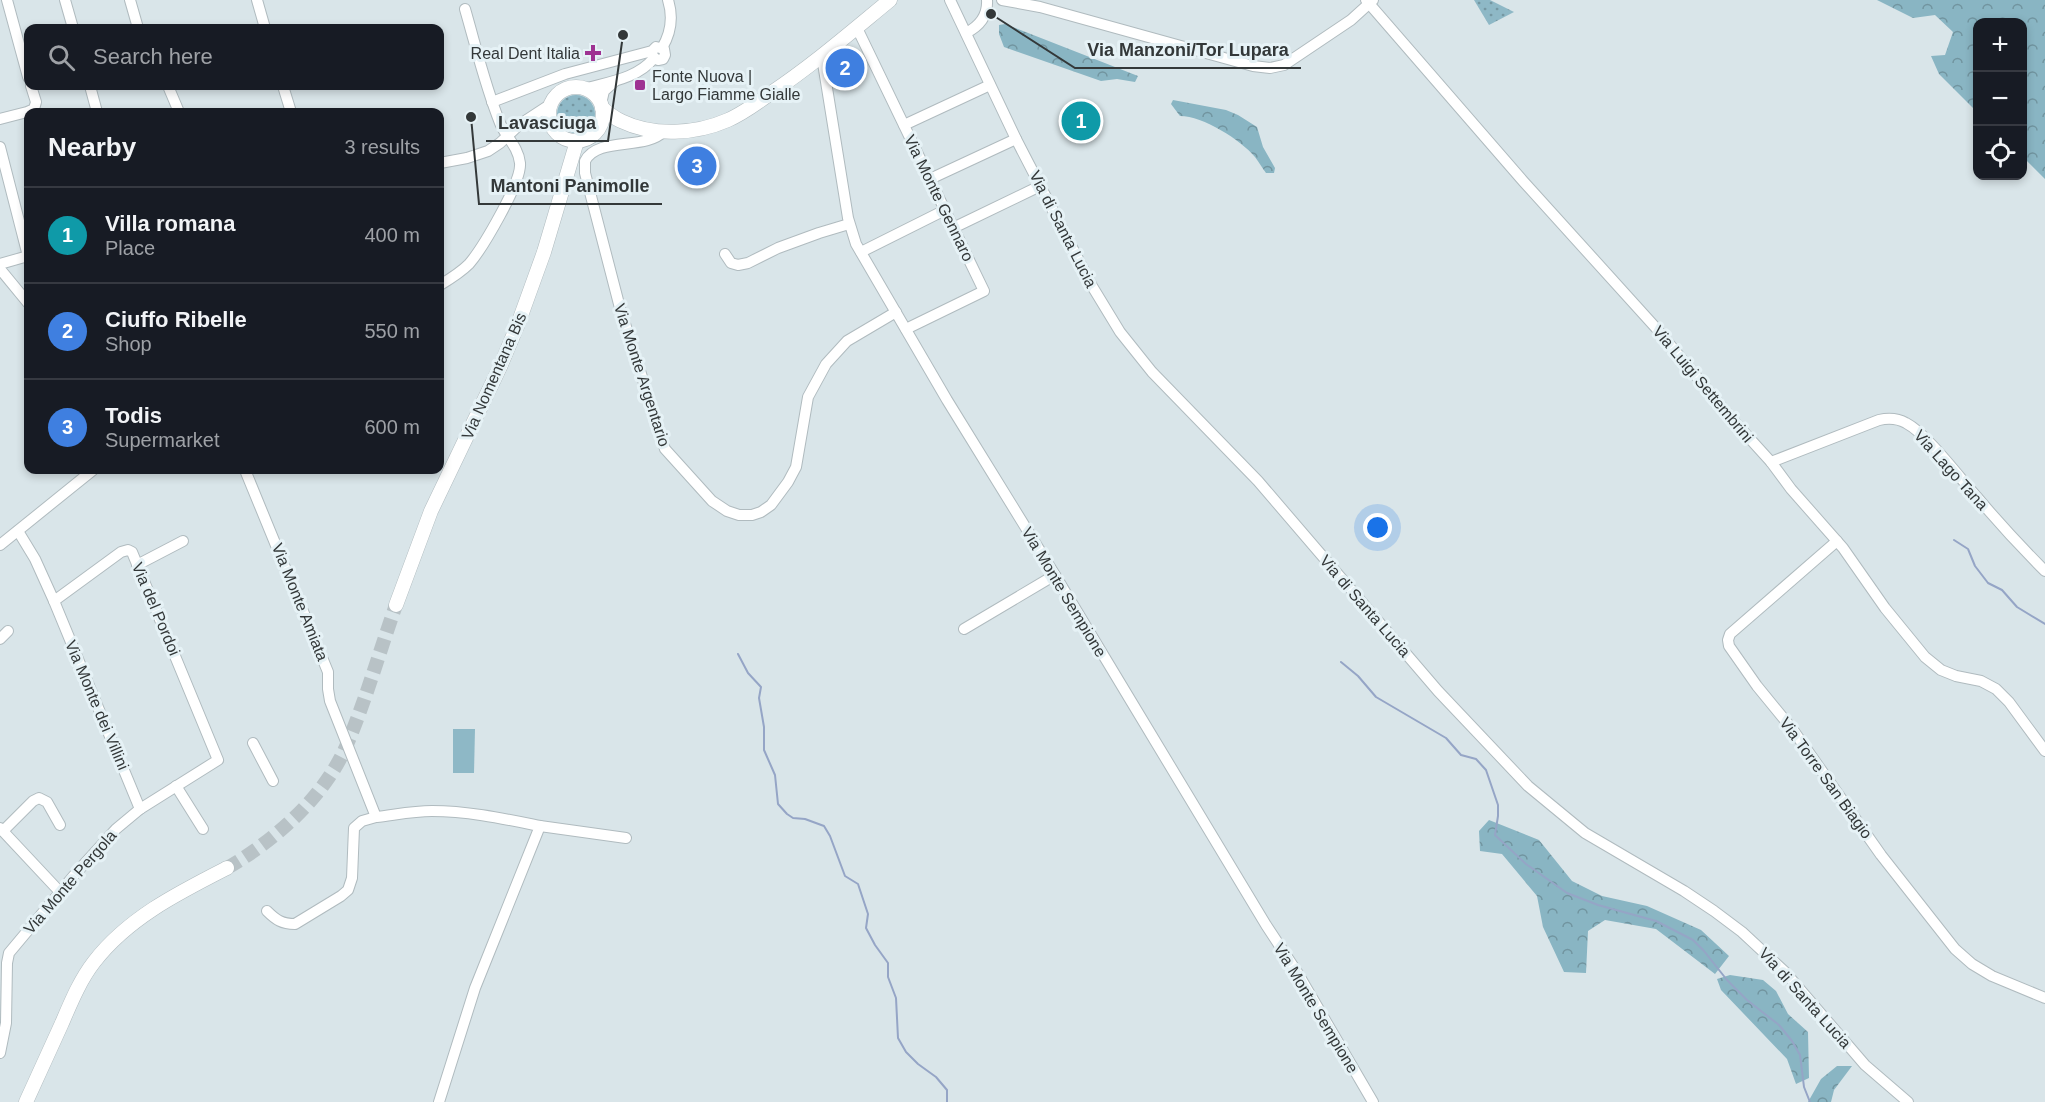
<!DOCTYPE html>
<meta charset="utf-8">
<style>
body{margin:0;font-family:Helvetica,sans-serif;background:#20242c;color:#f1f3f6}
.controls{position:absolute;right:18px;top:18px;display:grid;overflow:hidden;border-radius:12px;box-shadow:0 3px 9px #0003}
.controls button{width:54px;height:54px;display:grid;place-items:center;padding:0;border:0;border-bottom:2px solid #363941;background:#171b24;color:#f1f3f6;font:30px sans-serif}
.you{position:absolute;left:1378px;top:528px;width:21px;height:21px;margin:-15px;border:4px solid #fff;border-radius:50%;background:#1a73e8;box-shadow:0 0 0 9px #1a73e833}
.badge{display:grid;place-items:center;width:39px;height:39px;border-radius:50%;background:#cc9cc9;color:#fff;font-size:20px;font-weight:700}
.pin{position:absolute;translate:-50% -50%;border:3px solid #fff;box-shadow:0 2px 6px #0006}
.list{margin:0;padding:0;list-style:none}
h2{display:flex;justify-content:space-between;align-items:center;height:78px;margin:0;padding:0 24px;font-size:26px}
h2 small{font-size:20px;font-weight:400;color:#9ea1a6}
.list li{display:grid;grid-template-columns:39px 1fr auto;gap:18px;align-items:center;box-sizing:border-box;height:96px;padding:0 24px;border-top:2px solid #363941}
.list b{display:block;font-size:22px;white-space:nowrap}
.list p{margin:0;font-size:20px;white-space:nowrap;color:#9ea1a6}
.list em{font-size:20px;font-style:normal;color:#9ea1a6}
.icon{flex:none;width:33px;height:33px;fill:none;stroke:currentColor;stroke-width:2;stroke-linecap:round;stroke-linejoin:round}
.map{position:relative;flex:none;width:2045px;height:1102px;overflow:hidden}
.search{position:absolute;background:#171b24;box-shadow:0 3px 9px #0003;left:24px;top:24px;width:420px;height:66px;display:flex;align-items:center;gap:15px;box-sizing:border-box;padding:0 21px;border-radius:12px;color:#9ea1a6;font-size:22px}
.panel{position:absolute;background:#171b24;box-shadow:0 3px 9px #0003;left:24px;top:108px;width:420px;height:366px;border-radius:12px}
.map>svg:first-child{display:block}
.grass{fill:url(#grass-dots)}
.forest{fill:url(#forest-crowns)}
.pitch{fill:#8eb8c6}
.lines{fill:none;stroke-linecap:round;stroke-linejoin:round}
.stream{stroke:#95a5c6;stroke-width:2}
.major-tunnel{stroke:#b8c2c6;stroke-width:14;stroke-dasharray:14 7;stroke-linecap:butt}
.minor-casing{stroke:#b0bbbf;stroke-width:12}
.major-casing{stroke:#b0bbbf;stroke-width:15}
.minor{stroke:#fff;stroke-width:10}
.major{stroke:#fff;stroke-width:14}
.poi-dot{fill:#9e3292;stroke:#e6f2f6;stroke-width:2}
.labels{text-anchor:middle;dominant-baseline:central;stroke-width:6;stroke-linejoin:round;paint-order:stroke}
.poi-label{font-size:16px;fill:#333839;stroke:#e6f2f6;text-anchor:end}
.street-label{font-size:16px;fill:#333839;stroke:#e6f2f6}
.leader{fill:none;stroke:#333839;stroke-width:2}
.callout-dot{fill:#333839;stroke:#e6f2f6;stroke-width:2}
.callout-label{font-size:18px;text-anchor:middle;font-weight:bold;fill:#333839;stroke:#e6f2f6;stroke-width:6;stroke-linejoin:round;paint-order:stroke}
</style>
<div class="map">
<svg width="2045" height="1102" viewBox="0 0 2045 1102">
<defs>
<pattern id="grass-dots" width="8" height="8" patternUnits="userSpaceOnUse" patternTransform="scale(1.5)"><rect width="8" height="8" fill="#8eb8c6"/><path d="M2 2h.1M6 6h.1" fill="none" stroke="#7597a2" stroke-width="1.8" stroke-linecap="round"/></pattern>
<pattern id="forest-crowns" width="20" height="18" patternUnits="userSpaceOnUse" patternTransform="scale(1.5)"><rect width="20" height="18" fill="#89b5c3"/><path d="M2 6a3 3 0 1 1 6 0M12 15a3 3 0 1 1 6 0" fill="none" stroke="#71949f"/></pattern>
</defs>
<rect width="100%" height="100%" fill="#d9e5e9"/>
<!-- grass -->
<g class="grass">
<polygon points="1474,0 1490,0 1514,12 1489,25"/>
<circle cx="576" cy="114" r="19"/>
</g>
<!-- forest -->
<g class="forest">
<polygon points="1877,0 2045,0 2045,179 2023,157 2022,22 1978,22 1977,112 1939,74 1931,56 1945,55 1953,32 1935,15 1913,18"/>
<polygon points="1005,24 1138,76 1135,82 1117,79 1101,81 1004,47 999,34 999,25"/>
<path d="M1173 100 1226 110 1238 115 1257 127 1263 147 1275 168 1274 173H1266C1262 168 1259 162 1255 157 1241 140 1203 116 1180 116L1171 104Z"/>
<polygon points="1489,820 1539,840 1572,881 1602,896 1647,906 1701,930 1729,956 1715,974 1656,929 1605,920 1588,931 1586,973 1564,972 1543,927 1537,896 1502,854 1480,851 1479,831"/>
<polygon points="1730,975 1763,980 1776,991 1788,1014 1808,1032 1809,1078 1796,1084 1787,1059 1721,990 1717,979"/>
<polygon points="1837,1066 1852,1066 1834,1090 1831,1102 1808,1102 1821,1079"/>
</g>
<!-- pitch -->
<polygon class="pitch" points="453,729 475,729 474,773 453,773"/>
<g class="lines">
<!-- stream -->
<g class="stream">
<polyline points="1954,540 1968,549 1975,566 1988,583 2002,590 2017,607 2045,624"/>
<polyline points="738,654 748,673 761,687 759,698 764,727 764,750 775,775 778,804 787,814 793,818 805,819 824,826 830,836 845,876 858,884 868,914 866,928 875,945 888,963 888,977 896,998 898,1038 906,1052 918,1064 936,1077 947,1090 947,1102"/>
<polyline points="1341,662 1358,676 1376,697 1446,738 1461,755 1476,759 1486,770 1498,805 1498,816 1495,835 1526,864 1567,893 1598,905 1656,921 1693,940 1704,951 1727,980 1747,1000 1779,1025 1792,1041 1800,1055 1804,1087 1810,1102"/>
</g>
<!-- major-tunnel -->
<path class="major-tunnel" d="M227 868C274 841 322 799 345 749 365 703 379 653 396 605"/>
<!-- minor casing -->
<g class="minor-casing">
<g id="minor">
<polyline points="7,0 28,77"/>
<polyline points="65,0 73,28"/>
<polyline points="130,0 138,28"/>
<polyline points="257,0 265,28"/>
<polyline points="950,0 1016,139 1092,286 1120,332 1152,372 1258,481 1438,691 1528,786 1585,833 1684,891 1714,911 1742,932 1785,972 1865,1065 1908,1102"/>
<polyline points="1002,0 1040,7 1253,66 1270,68 1284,65 1351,20 1373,0"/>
<polyline points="1366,0 1523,181 1656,328 1732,419 1771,462 1791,489 1843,548 1885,608 1925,657 1941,670 1956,676 1981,681 1996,689 2009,702 2045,751"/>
<polyline points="857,28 984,291 906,329"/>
<path d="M966 33C980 26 988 16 987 0"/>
<path d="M662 48C671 33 673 16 668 0"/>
<polyline points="822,57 848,218 856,244 947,400 1058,580 1266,925 1297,972 1373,1102"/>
<polyline points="90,86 97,112"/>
<polyline points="168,86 179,112"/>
<polyline points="283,86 291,112"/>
<path d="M584 89C608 82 637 79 654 58"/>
<polyline points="492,102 565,74 652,51 656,47 664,49 665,55 663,59 658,60 653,57 652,51"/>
<polyline points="601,104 604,91 614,82"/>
<polyline points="0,119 27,112 34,109 36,102 31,86"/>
<polyline points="527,120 541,122 552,127"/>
<polyline points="904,125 990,85"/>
<path d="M664 131C646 151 598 136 585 161V173L620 308 665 449 712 501 727 511 739 515H752L761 512 771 505 788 482 796 467 808 397 826 364 847 341 896 312"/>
<polyline points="0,147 28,256"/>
<polyline points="440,163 467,158 488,151 500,143 519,125 551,104"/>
<polyline points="930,179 1016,139"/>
<polyline points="953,228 1040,186"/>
<polyline points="861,252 945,210"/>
<polyline points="725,254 731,263 738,265 748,263 778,248 819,233 849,224"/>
<polyline points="0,264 28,256"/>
<polyline points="0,269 28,303"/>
<path d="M440 285C450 279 460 273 469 264 482 249 522 182 520 163 518 146 505 136 500 123 485 86 476 47 465 9"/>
<path d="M1771 462 1879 420C1888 418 1897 418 1906 423 1927 434 1959 477 1976 496 1998 522 2021 547 2045 571"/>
<path d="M245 470 328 672V689L330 701 376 817C394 815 413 811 432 811 468 811 505 819 540 826L475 988 439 1102"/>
<polyline points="1837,541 1730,634 1728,640 1729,646 1757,686 1793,730 1881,855 1955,949 1972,964 1992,976 2045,998"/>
<polyline points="0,545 93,470"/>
<polyline points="137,565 183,541"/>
<polyline points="54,601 140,809"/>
<polyline points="964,629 1055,575"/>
<polyline points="0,639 8,631"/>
<polyline points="253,743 273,781"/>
<polyline points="176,786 203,829"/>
<polyline points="540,826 626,838"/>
<polyline points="0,828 60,892"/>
<polyline points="3,831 33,801 39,798 47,802 60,825"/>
<path d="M267 911C276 920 282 924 295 924L341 896 348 890 352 878 354 828 362 821 376 817"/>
<polyline points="0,1053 6,1023 7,963 9,953 76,873 116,829 140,809 218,760 132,552 128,550 121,552 54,601 35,559 18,531"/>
</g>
</g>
<!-- major casing -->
<g class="major-casing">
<g id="major">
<circle cx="576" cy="114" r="27"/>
<path d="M602 108C608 113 614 118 621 121 654 137 696 134 728 120 744 113 757 103 771 93 813 65 851 32 890 0"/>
<polyline points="396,605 431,511 500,367 518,324 544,252 577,141"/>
<path d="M26 1102C38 1076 50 1049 62 1023 71 1002 80 980 94 962 128 918 178 893 227 868"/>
</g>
</g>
<!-- minor -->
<use href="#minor" class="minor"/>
<!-- major -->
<use href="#major" class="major"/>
</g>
<!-- markers -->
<g class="poi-dot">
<path d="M590 44h6v6h6v6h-6v6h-6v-6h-6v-6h6z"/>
<rect x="634" y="79" width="12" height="12" rx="3"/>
</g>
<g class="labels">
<!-- poi labels -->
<g class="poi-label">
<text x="580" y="53">Real Dent Italia</text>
<text x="652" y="76" text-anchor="start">Fonte Nuova |<tspan x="652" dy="18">Largo Fiamme Gialle</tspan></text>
</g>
<!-- street labels -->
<g class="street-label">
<text transform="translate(939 198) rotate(64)">Via Monte Gennaro</text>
<text transform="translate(1063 229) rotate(63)">Via di Santa Lucia</text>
<text transform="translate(642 375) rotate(72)">Via Monte Argentario</text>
<text transform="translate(494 376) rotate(-66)">Via Nomentana Bis</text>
<text transform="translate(1703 384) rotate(50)">Via Luigi Settembrini</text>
<text transform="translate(1951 470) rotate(48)">Via Lago Tana</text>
<text transform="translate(1064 592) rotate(59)">Via Monte Sempione</text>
<text transform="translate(300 602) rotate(68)">Via Monte Amiata</text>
<text transform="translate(1365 606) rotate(49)">Via di Santa Lucia</text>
<text transform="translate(156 609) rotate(67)">Via del Pordoi</text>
<text transform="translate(97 705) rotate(67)">Via Monte dei Villini</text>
<text transform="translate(1826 778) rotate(54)">Via Torre San Biagio</text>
<text transform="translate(70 882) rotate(-49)">Via Monte Pergola</text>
<text transform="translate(1805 998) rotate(48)">Via di Santa Lucia</text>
<text transform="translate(1316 1008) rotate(59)">Via Monte Sempione</text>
</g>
</g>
<!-- callouts -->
<path class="leader" d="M991 14L1075 68H1301M623 35L608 141H486M471 117L479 204H662"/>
<g class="callout-dot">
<circle cx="991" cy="14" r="6"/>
<circle cx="623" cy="35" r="6"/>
<circle cx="471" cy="117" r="6"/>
</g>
<g class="callout-label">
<text x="1188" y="56">Via Manzoni/Tor Lupara</text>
<text x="547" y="129">Lavasciuga</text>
<text x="570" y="192">Mantoni Panimolle</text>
</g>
</svg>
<div class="controls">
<button>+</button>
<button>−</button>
<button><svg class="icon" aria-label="locate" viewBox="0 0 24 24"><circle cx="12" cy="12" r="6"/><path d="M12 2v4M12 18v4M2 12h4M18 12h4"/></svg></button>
</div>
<div class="you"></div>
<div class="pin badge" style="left:1081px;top:121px;background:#0f9aa8">1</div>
<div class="pin badge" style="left:845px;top:68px;background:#3f7fe0">2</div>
<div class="pin badge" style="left:697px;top:166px;background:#3f7fe0">3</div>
<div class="search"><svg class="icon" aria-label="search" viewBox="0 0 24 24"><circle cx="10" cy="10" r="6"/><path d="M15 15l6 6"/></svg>Search here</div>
<section class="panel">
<h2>Nearby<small>3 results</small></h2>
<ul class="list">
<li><span class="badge" style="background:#0f9aa8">1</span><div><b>Villa romana</b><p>Place</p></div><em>400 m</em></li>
<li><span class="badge" style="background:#3f7fe0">2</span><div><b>Ciuffo Ribelle</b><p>Shop</p></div><em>550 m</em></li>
<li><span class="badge" style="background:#3f7fe0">3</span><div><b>Todis</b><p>Supermarket</p></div><em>600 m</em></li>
</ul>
</section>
</div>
